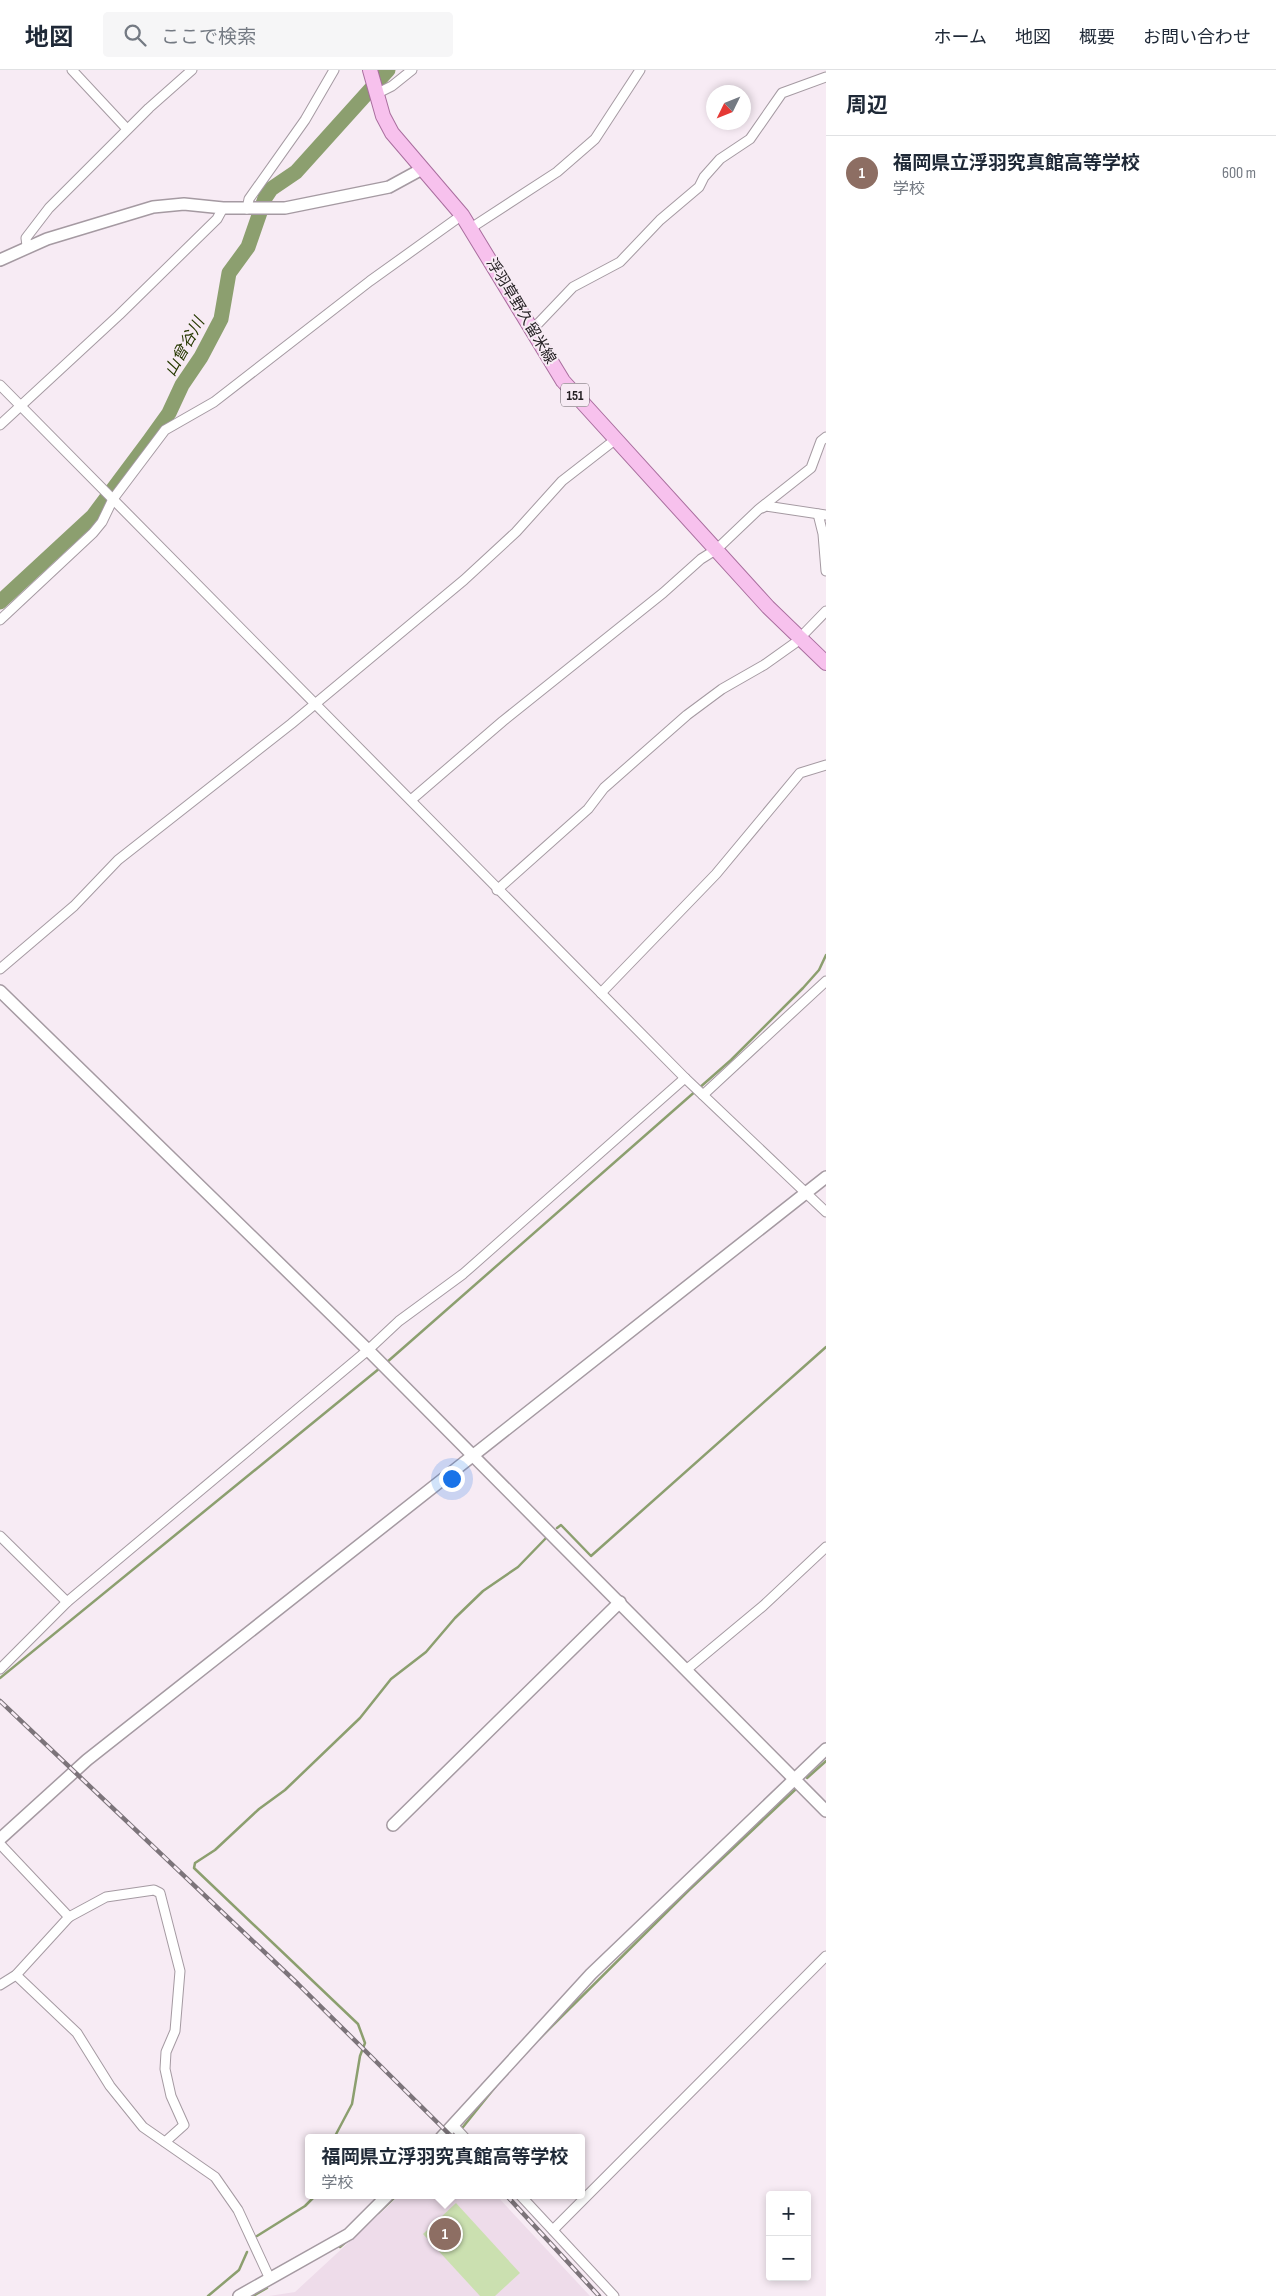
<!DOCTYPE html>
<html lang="ja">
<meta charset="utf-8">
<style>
body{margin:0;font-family:"Sofia Sans Condensed","Noto Sans JP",sans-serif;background:#f6f6f7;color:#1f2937}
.controls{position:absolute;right:15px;bottom:15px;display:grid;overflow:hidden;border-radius:5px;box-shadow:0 2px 8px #0003}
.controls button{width:45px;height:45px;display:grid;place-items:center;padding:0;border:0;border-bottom:1px solid #e0e1e3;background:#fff;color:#1f2937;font:25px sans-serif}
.compass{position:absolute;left:706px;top:15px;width:45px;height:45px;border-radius:50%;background:#fff;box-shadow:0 2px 8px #0003;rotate:227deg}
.you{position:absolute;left:451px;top:1408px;width:18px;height:18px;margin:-12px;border:4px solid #fff;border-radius:50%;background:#1a73e8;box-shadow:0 0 0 8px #1a73e833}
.badge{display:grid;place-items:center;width:32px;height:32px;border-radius:50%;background:#5f8300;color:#fff;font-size:16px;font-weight:700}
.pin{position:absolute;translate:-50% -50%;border:2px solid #fff;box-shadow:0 1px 5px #0006}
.popup{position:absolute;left:305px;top:2064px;width:280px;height:65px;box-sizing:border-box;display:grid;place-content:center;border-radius:5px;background:#fff;filter:drop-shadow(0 1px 4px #0005);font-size:16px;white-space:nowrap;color:#747a83}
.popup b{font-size:19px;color:#1f2937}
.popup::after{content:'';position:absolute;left:50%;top:100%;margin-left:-10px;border:10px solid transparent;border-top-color:#fff}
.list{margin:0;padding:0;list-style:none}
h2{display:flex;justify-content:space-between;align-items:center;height:65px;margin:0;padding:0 20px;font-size:21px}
h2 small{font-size:16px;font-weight:400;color:#747a83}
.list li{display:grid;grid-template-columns:32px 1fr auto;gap:15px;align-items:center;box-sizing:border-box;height:75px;padding:0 20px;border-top:1px solid #e0e1e3}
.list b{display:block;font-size:19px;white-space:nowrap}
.list p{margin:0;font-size:16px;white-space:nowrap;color:#747a83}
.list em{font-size:16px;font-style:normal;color:#747a83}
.icon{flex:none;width:28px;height:28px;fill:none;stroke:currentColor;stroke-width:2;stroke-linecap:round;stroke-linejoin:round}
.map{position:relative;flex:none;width:826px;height:2226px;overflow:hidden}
header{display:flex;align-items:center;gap:30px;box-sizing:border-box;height:70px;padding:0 25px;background:#fff;border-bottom:1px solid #e0e1e3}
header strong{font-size:24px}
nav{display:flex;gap:28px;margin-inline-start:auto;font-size:18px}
.search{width:350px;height:45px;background:#f6f6f7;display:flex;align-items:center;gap:12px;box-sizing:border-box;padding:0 18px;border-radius:5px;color:#747a83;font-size:19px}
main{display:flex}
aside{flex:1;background:#fff}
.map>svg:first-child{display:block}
.built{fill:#eedcea}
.green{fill:#cbe0b0}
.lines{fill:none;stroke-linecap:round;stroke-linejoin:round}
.stream{stroke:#8c9f6f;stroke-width:2.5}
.river{stroke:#8c9f6f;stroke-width:15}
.minor-casing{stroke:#a59aa2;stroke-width:11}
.tertiary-casing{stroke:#a59aa2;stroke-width:14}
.primary-casing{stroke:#a96e9e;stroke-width:16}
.minor{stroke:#fff;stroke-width:9}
.tertiary{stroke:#fff;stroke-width:11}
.primary{stroke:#f7c1ed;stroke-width:14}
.rail-casing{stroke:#7c747a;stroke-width:4.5}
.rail{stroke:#f7ebf4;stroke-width:2.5;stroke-dasharray:8;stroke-linecap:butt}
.labels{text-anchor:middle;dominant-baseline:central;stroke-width:4;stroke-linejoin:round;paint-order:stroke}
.shield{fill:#f7ebf4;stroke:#635d62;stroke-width:1}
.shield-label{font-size:14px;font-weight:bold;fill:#242023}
.street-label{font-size:15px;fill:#242023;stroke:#f7ebf4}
.water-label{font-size:16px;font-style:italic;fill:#263800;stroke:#f7ebf4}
</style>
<header>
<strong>地図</strong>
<div class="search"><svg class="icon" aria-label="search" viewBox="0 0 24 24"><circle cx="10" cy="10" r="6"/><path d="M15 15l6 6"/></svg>ここで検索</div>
<nav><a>ホーム</a><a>地図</a><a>概要</a><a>お問い合わせ</a></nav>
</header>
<main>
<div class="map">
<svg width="826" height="2226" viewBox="0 0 826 2226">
<rect width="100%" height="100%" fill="#f7ebf4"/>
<!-- built -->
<polygon class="built" points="400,2125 496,2125 590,2226 269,2226 295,2222"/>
<!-- green -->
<polygon class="green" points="456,2133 520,2203 495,2226 480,2226 423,2164"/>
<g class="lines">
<!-- stream -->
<g class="stream">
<polyline points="386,1293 731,990 803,918 819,900 826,885"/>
<polyline points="557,1458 561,1455 591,1486 826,1277"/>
<polyline points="0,1608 380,1298"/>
<polyline points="807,1708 826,1691"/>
<polyline points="539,1969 688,1821 797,1718"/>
<polyline points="463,2057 496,2016"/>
<polyline points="334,2068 352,2034 360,1986 365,1973 358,1954 194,1798 195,1793 215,1780 259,1739 285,1720 360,1648 391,1609 426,1582 455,1548 483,1521 518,1497 547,1467"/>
<polyline points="454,2068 456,2066"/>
<polyline points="378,2143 397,2125"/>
<polyline points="257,2166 305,2136 316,2125"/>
<polyline points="340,2177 348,2170"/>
<polyline points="208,2226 239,2200 247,2182"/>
<polyline points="253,2226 267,2218"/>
</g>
<!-- river -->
<polyline class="river" points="0,532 93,446 149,371 169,343 182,315 201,287 221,249 229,203 248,177 265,128 271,119 296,102 388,0"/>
<!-- minor casing -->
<g class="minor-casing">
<g id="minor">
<polyline points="72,0 127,59"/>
<polyline points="376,24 392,16 412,0"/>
<polyline points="247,139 249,129 305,50 334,0"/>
<polyline points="471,158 557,102 595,69 640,0"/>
<polyline points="27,176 26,168 49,138 149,38 192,0"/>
<polyline points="531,261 573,217 620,192 660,150 699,117 704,107 720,89 750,69 782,23 826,7"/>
<polyline points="0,315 685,1008 826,1142"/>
<polyline points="0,355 119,245 217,149 223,138"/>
<polyline points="762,438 766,436 826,445"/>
<polyline points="818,444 823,464 826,501"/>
<polyline points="0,550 93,463 102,452 113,429 165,360 214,332 370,211 462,145"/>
<polyline points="411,730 503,651 663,523 701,489 717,479 759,439 811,398 821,371 826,367"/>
<polyline points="497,820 588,739 604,718 687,645 722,619 764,595 795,573 826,541"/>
<polyline points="0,899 74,836 118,790 291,654 464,510 516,462 562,411 616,369"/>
<polyline points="601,923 716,804 800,703 826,695"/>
<polyline points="703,1025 826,911"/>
<polyline points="0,1466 67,1532"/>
<polyline points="0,1599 67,1532 368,1280 399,1251 463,1204 685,1008"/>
<polyline points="686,1600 763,1536 826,1477"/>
<polyline points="0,1774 69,1847 16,1905 0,1915"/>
<polyline points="69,1847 106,1827 154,1820 160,1823 180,1901 175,1961 166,1982 165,1999 171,2026 184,2055 165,2072"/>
<polyline points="16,1905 77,1963 110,2016 143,2057 215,2107 238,2140 270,2209"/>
<polyline points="453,2055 465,2068"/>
<polyline points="520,2125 614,2226"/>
<polyline points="553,2160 826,1886"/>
</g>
</g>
<!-- tertiary casing -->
<g class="tertiary-casing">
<g id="tertiary">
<polyline points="0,190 47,169 153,137 184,134 223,138 285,138 389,117 422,99"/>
<polyline points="0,921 368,1280 826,1741"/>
<polyline points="393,1755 620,1532"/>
<polyline points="0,1769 87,1690 826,1107"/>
<polyline points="441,2068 591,1904 826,1679"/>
<polyline points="239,2226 349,2164 388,2125"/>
</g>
</g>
<!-- primary casing -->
<g class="primary-casing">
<polyline id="primary" points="370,0 383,46 392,63 462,145 563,311 768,537 826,593"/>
</g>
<!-- minor -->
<use href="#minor" class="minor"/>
<!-- tertiary -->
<use href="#tertiary" class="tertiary"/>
<!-- primary -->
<use href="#primary" class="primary"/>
<!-- rail casing -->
<g class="rail-casing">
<g id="rail">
<polyline points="0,1631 298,1914 453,2068"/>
<polyline points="506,2125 599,2226"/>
</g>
</g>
<!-- rail -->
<use href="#rail" class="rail"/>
</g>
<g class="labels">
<!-- shield labels -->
<rect class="shield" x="561" y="313.5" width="28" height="23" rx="4"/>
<g class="shield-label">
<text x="575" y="325">151</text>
</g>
<!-- street labels -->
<g class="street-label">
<text transform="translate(521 241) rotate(59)">浮羽草野久留米線</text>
</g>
<!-- water labels -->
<g class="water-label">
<text transform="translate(185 277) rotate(-61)">山曾谷川</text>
</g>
</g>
</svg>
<div class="controls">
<button>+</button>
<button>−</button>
</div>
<svg class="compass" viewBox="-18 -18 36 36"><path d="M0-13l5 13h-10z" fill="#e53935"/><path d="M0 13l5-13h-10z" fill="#747a83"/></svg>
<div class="you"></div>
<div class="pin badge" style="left:445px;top:2164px;background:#8d6e63">1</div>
<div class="popup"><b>福岡県立浮羽究真館高等学校</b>学校</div>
</div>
<aside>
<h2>周辺<small></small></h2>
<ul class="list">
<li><span class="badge" style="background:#8d6e63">1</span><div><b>福岡県立浮羽究真館高等学校</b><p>学校</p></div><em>600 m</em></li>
</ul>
</aside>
</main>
